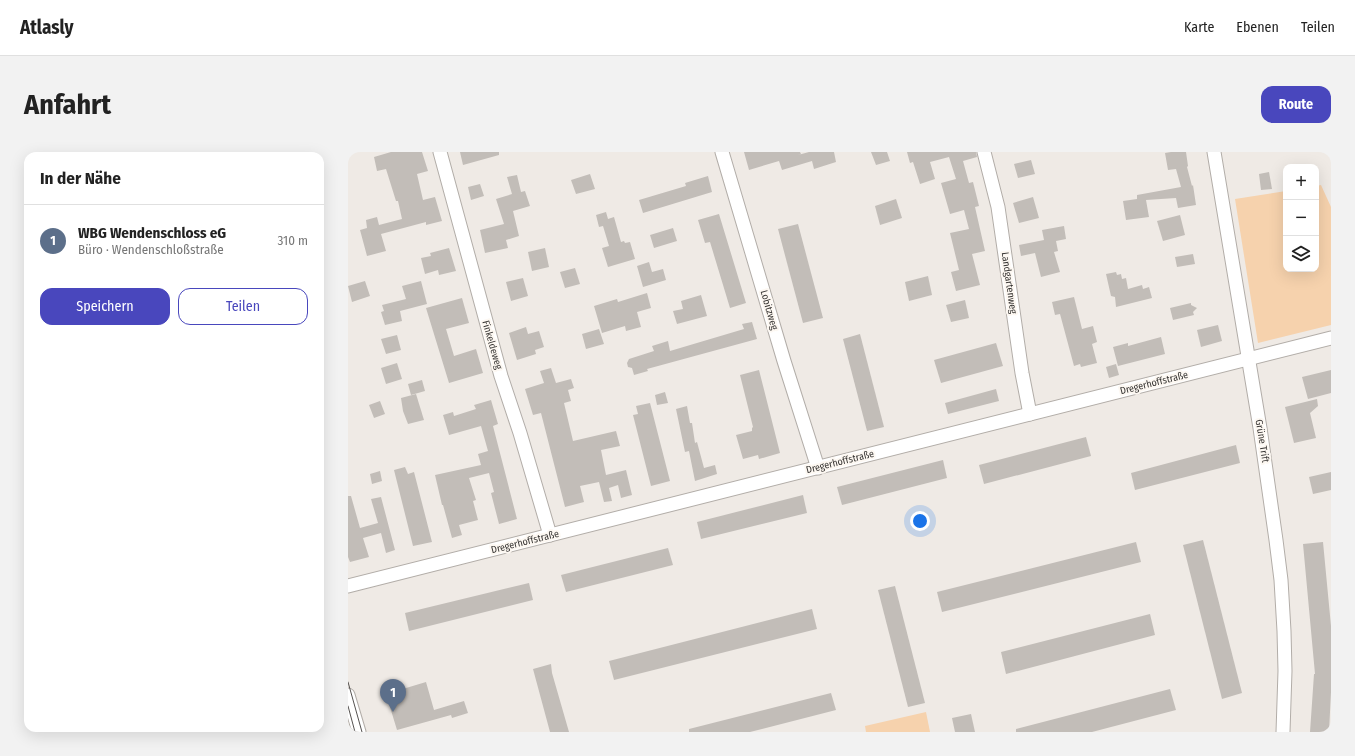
<!DOCTYPE html>
<html lang="de">
<meta charset="utf-8">
<style>
body{margin:0;font-family:"Fira Sans Condensed",sans-serif;background:#f2f2f2;color:#222}
.controls{position:absolute;right:12px;top:12px;display:grid;overflow:hidden;border-radius:8px;box-shadow:0 4px 16px #0002}
.controls button{width:36px;height:36px;display:grid;place-items:center;padding:0;border:0;border-bottom:1px solid #e0e0e0;background:#fff;color:#222;font:20px sans-serif}
.you{position:absolute;left:572px;top:369px;width:14px;height:14px;margin:-10px;border:3px solid #fff;border-radius:50%;background:#1a73e8;box-shadow:0 0 0 6px #1a73e833}
.badge{display:grid;place-items:center;width:26px;height:26px;border-radius:50%;background:#4947bd;color:#fff;font-size:13px;font-weight:700}
.pin{position:absolute;translate:-50% -33px;filter:drop-shadow(0 1px 2px #0008)}
.pin::after{content:'';position:absolute;top:21px;width:14px;height:12px;background:inherit;clip-path:polygon(0 0,100% 0,50% 100%)}
.list{margin:0;padding:0;list-style:none}
h2{display:flex;justify-content:space-between;align-items:center;height:52px;margin:0;padding:0 16px;font-size:17px}
h2 small{font-size:13px;font-weight:400;color:#767676}
.list li{display:grid;grid-template-columns:26px 1fr auto;gap:12px;align-items:center;box-sizing:border-box;height:72px;padding:0 16px;border-top:1px solid #e0e0e0}
.list b{display:block;font-size:15px;white-space:nowrap}
.list p{margin:0;font-size:13px;white-space:nowrap;color:#767676}
.list em{font-size:13px;font-style:normal;color:#767676}
.actions{display:flex;gap:8px;padding:12px 16px}
.actions a{flex:1;padding:9px 0;border:1px solid #4947bd;border-radius:12px;text-align:center;font-size:14px;color:#4947bd}
.actions .main{background:#4947bd;color:#fff}
.icon{flex:none;width:22px;height:22px;fill:none;stroke:currentColor;stroke-width:2;stroke-linecap:round;stroke-linejoin:round}
.map{position:relative;flex:none;width:983px;height:580px;overflow:hidden;border-radius:12px}
header{display:flex;align-items:center;gap:24px;box-sizing:border-box;height:56px;padding:0 20px;background:#fff;border-bottom:1px solid #e0e0e0}
header strong{font-size:19px}
nav{display:flex;gap:22px;margin-inline-start:auto;font-size:14px}
.intro{display:flex;align-items:center;justify-content:space-between;box-sizing:border-box;height:96px;padding:0 24px}
h1{margin:0;font-size:28px}
.button{padding:10px 18px;border-radius:12px;background:#4947bd;color:#fff;font-size:14px;font-weight:700}
main{display:flex;gap:24px;padding:0 24px}
aside{flex:1;background:#fff;border-radius:12px;box-shadow:0 4px 16px #0002}
.map>svg:first-child{display:block}
.green{fill:#f6d2ad}
.building{fill:#c2bdb8}
.lines{fill:none;stroke-linecap:round;stroke-linejoin:round}
.minor-casing{stroke:#b2ada8;stroke-width:15}
.minor{stroke:#fff;stroke-width:13}
.tram{stroke:#555250;stroke-width:1}
.labels{text-anchor:middle;dominant-baseline:central;stroke-width:4;stroke-linejoin:round;paint-order:stroke}
.street-label{font-size:10px;fill:#373533;stroke:#fdf8f2}
</style>
<header>
<strong>Atlasly</strong>
<nav><a>Karte</a><a>Ebenen</a><a>Teilen</a></nav>
</header>
<div class="intro"><h1>Anfahrt</h1><a class="button">Route</a></div>
<main>
<aside>
<h2>In der Nähe<small></small></h2>
<ul class="list">
<li><span class="badge" style="background:#5c6f8a">1</span><div><b>WBG Wendenschloss eG</b><p>Büro · Wendenschloßstraße</p></div><em>310 m</em></li>
</ul>
<div class="actions"><a class="main">Speichern</a><a>Teilen</a></div>
</aside>
<div class="map">
<svg width="983" height="580" viewBox="0 0 983 580">
<rect width="100%" height="100%" fill="#efeae5"/>
<!-- green -->
<g class="green">
<polygon points="973,33 983,55 983,173 910,191 887,47 938,39 938,117 968,117 968,34"/>
<polygon points="578,560 582,580 518,580 517,574"/>
</g>
<!-- building -->
<g class="building">
<polygon points="43,0 74,0 80,19 69,22 75,48 87,45 94,69 78,73 78,70 33,82 38,99 19,104 12,78 19,76 18,68 29,65 31,73 54,67 50,49 48,49 38,17 29,19 26,5"/>
<polygon points="112,0 151,0 151,3 115,13"/>
<polygon points="396,0 452,0 453,2 450,3 461,0 486,0 488,10 466,17 464,9 434,18 431,9 401,18"/>
<polygon points="523,0 539,0 542,9 528,13"/>
<polygon points="559,0 628,0 629,5 615,9 621,31 625,30 631,54 627,55 637,99 624,102 632,133 608,139 603,120 611,118 602,81 621,77 616,58 602,62 593,31 608,27 601,5 582,10 587,27 572,32 565,10 562,11"/>
<polygon points="823,0 838,0 840,14 839,15 844,34 845,33 848,53 830,56 828,46 798,48 801,65 778,68 775,49 789,47 789,43 833,35 828,17 820,18 817,1"/>
<polygon points="683,8 687,22 670,26 666,12"/>
<polygon points="921,20 924,37 913,38 911,22"/>
<polygon points="242,22 247,37 228,42 223,28"/>
<polygon points="169,23 173,40 177,39 182,54 165,59 171,84 158,88 160,96 137,101 132,78 156,72 148,47 164,42 159,25"/>
<polygon points="360,24 364,40 295,61 291,48 338,34 337,31"/>
<polygon points="132,32 136,44 123,48 120,35"/>
<polygon points="685,45 691,66 671,71 665,51"/>
<polygon points="548,47 554,66 532,73 527,54"/>
<polygon points="258,60 260,67 266,65 273,90 276,89 277,91 282,90 287,107 260,115 254,96 261,94 255,74 251,75 248,63"/>
<polygon points="371,62 398,151 382,156 362,90 357,91 350,68"/>
<polygon points="832,63 837,83 815,89 809,69"/>
<polygon points="450,72 475,166 455,171 430,77"/>
<polygon points="716,74 718,87 708,89 710,99 706,100 712,120 693,125 687,101 673,104 671,93 696,88 694,78"/>
<polygon points="325,76 329,89 306,96 302,83"/>
<polygon points="101,96 108,119 91,123 90,118 77,122 73,106 83,104 82,101"/>
<polygon points="197,96 201,115 184,119 180,100"/>
<polygon points="845,102 847,112 829,115 827,105"/>
<polygon points="301,110 304,120 315,117 318,128 295,135 289,114"/>
<polygon points="227,116 232,132 217,136 212,120"/>
<polygon points="768,120 769,123 773,122 774,127 778,126 780,137 794,133 795,137 801,135 804,146 768,155 767,145 763,144 758,122"/>
<polygon points="580,124 584,143 561,149 557,130"/>
<polygon points="175,126 180,144 163,149 158,130"/>
<polygon points="17,129 22,144 4,150 0,134"/>
<polygon points="73,129 79,152 52,159 54,169 37,173 33,160 36,159 34,153 58,147 54,134"/>
<polygon points="299,141 303,156 289,160 293,175 278,179 277,174 254,181 246,154 269,147 270,150"/>
<polygon points="353,143 359,164 329,172 325,159 335,157 333,149"/>
<polygon points="726,145 734,177 745,174 749,190 744,192 749,211 733,215 732,212 726,214 712,162 707,163 704,150"/>
<polygon points="114,146 121,171 98,177 106,204 128,197 135,221 101,231 78,156"/>
<polygon points="617,148 621,166 603,170 598,153"/>
<polygon points="843,151 843,153 849,156 845,160 846,163 825,168 822,156"/>
<polygon points="404,170 409,187 299,217 300,219 286,223 284,216 280,215 279,211 281,207 306,199 304,194 320,189 322,199 396,177 394,172"/>
<polygon points="870,173 874,189 853,195 849,178"/>
<polygon points="178,175 180,182 191,179 196,195 187,198 188,202 169,208 161,181"/>
<polygon points="251,177 256,192 238,197 234,182"/>
<polygon points="512,182 536,275 519,279 495,187"/>
<polygon points="49,183 53,198 38,202 33,187"/>
<polygon points="813,185 817,202 770,214 765,195 780,191 780,194"/>
<polygon points="648,191 655,214 593,231 586,208"/>
<polygon points="49,211 54,227 38,232 33,216"/>
<polygon points="768,212 771,223 761,226 758,215"/>
<polygon points="203,216 208,231 223,227 226,236 220,238 223,249 216,251 225,289 268,279 272,294 253,298 258,323 278,318 284,343 273,346 270,333 261,336 264,349 256,350 251,330 232,334 236,350 217,355 193,261 185,263 177,237 196,231 192,219"/>
<polygon points="411,218 432,301 411,307 410,303 395,307 388,283 404,279 404,276 405,275 392,223"/>
<polygon points="983,218 983,241 960,247 954,225"/>
<polygon points="74,228 77,239 63,243 60,232"/>
<polygon points="648,237 651,249 600,262 597,251"/>
<polygon points="317,240 320,251 309,253 307,243"/>
<polygon points="68,242 76,268 60,272 55,259 53,246"/>
<polygon points="969,247 970,254 962,261 968,286 946,291 937,255"/>
<polygon points="143,248 150,272 145,274 169,367 151,372 143,341 146,340 141,321 121,326 128,348 125,349 130,368 111,373 114,383 104,386 95,353 94,353 87,323 133,313 130,302 140,299 133,274 101,283 95,263 105,260 106,264 128,257 126,253"/>
<polygon points="32,249 37,262 26,266 21,253"/>
<polygon points="302,251 322,329 303,334 285,263 290,262 288,254"/>
<polygon points="339,254 342,271 344,271 347,291 349,290 356,316 367,313 369,322 347,329 341,299 337,300 328,257"/>
<polygon points="738,285 743,304 636,332 631,313"/>
<polygon points="888,293 892,311 787,338 783,321"/>
<polygon points="595,308 599,326 494,353 489,335"/>
<polygon points="57,315 60,322 66,320 84,390 65,394 46,318"/>
<polygon points="32,319 34,329 24,332 22,322"/>
<polygon points="983,320 983,338 965,342 961,325"/>
<polygon points="455,343 459,361 353,387 349,370"/>
<polygon points="0,344 3,344 12,376 30,371 23,347 33,345 47,398 38,401 33,381 15,386 21,405 2,410 0,405"/>
<polygon points="855,388 894,541 874,547 835,393"/>
<polygon points="788,390 793,410 594,460 589,440"/>
<polygon points="975,390 983,474 983,540 981,580 962,580 966,522 967,522 955,392"/>
<polygon points="320,396 325,413 218,440 213,423"/>
<polygon points="181,431 185,448 61,479 57,461"/>
<polygon points="547,434 577,551 560,555 530,438"/>
<polygon points="464,457 469,477 266,528 261,509"/>
<polygon points="802,462 807,483 658,522 653,500"/>
<polygon points="203,512 204,521 221,580 202,580 185,517"/>
<polygon points="78,530 86,558 116,549 120,561 104,566 103,563 49,578 38,542"/>
<polygon points="822,537 828,558 744,580 668,580 668,577"/>
<polygon points="483,541 488,558 402,580 341,580 341,577"/>
<polygon points="623,562 627,580 607,580 604,566"/>
</g>
<g class="lines">
<!-- minor casing -->
<g class="minor-casing">
<g id="minor">
<polyline points="92,0 153,224 172,281 202,383"/>
<polyline points="374,0 436,209 470,316"/>
<polyline points="636,0 650,55 674,221 682,262"/>
<polyline points="866,0 912,276 928,388 933,428 936,479 937,519 935,580"/>
<polyline points="0,434 983,186"/>
<polyline points="0,543 11,580"/>
</g>
</g>
<!-- minor -->
<use href="#minor" class="minor"/>
<!-- tram -->
<g class="tram">
<polyline points="0,530 14,580"/>
<polyline points="0,554 7,580"/>
</g>
</g>
<g class="labels">
<!-- street labels -->
<g class="street-label">
<text transform="translate(661 131) rotate(82)">Landgartenweg</text>
<text transform="translate(421 158) rotate(74)">Lobitzweg</text>
<text transform="translate(144 193) rotate(74)">Finkeldeweg</text>
<text transform="translate(806 231) rotate(-14)">Dregerhoffstraße</text>
<text transform="translate(914 289) rotate(81)">Grüne Trift</text>
<text transform="translate(492 310) rotate(-14)">Dregerhoffstraße</text>
<text transform="translate(177 390) rotate(-14)">Dregerhoffstraße</text>
</g>
</g>
</svg>
<div class="controls">
<button>+</button>
<button>−</button>
<button><svg class="icon" aria-label="layers" viewBox="0 0 24 24"><path d="M12 4l9 5-9 5-9-5zM3 14l9 5 9-5"/></svg></button>
</div>
<div class="you"></div>
<div class="pin badge" style="left:45px;top:560px;background:#5c6f8a">1</div>
</div>
</main>
